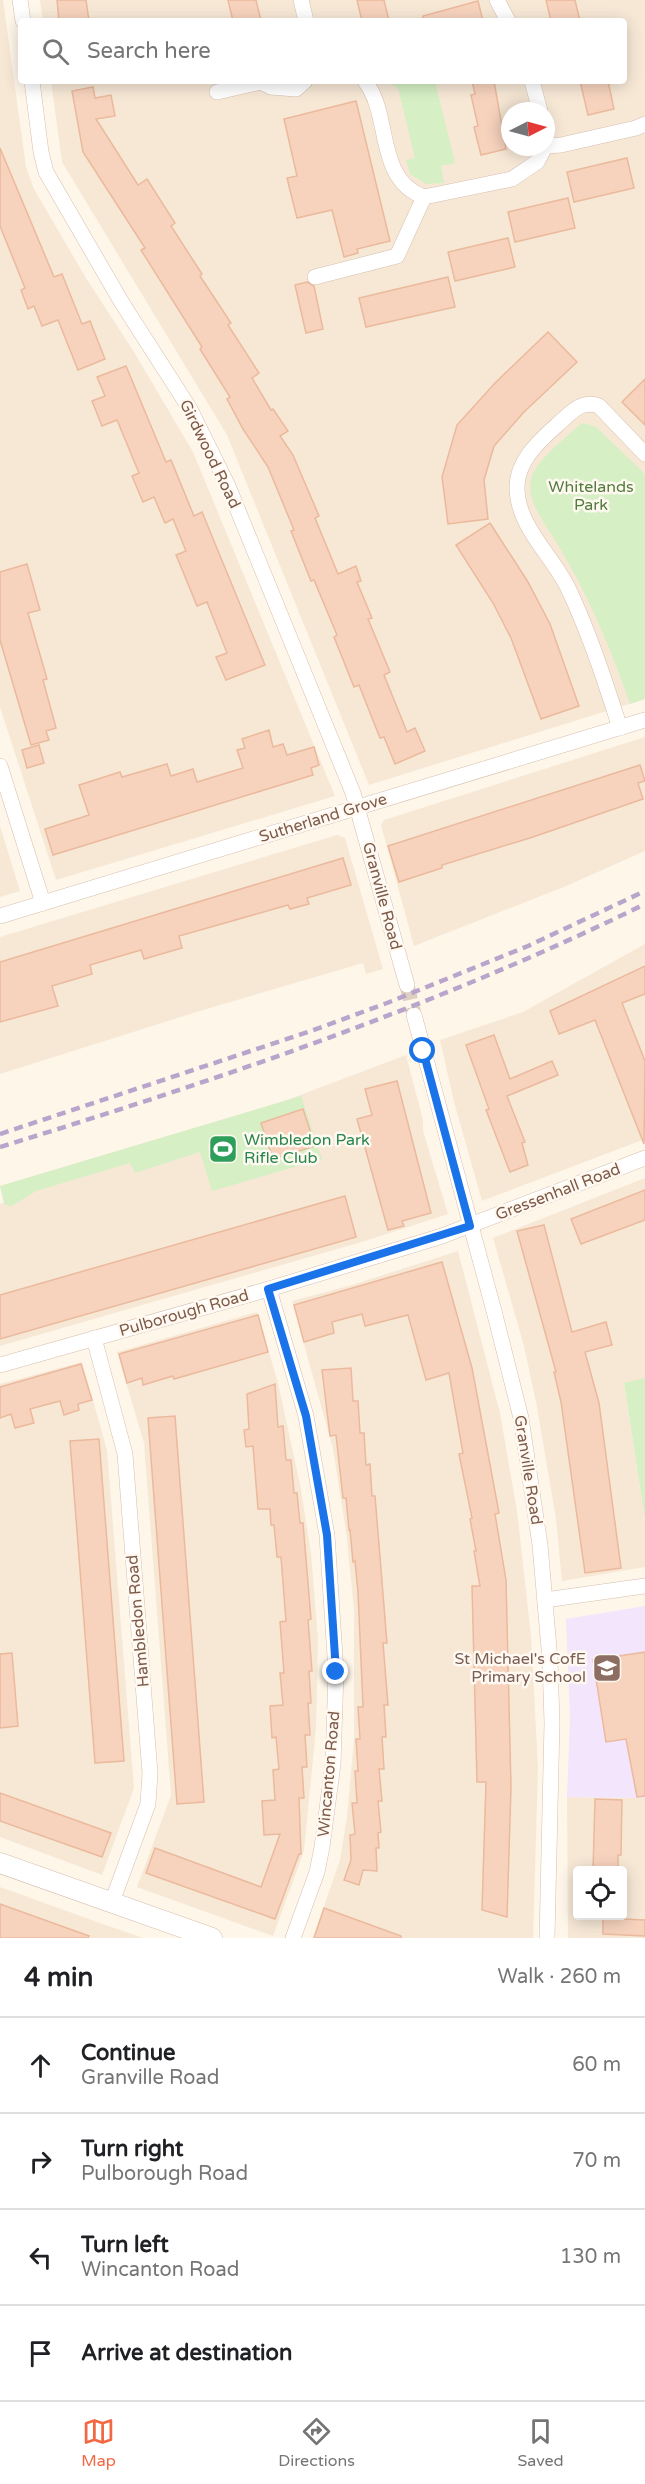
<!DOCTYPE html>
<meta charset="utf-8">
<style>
body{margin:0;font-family:"Varela Round",sans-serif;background:#f6f6f6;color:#202124}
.controls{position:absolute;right:18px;bottom:18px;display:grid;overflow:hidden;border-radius:6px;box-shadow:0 3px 15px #0003}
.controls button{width:54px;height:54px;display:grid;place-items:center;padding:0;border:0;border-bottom:2px solid #e0e0e0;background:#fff;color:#202124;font:30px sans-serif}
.compass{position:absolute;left:501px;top:102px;width:54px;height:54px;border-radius:50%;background:#fff;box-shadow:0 3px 15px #0003;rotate:84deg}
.stop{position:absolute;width:18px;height:18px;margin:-14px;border:4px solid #1a73e8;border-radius:50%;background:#fff}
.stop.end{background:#1a73e8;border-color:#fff;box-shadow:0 2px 6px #0008}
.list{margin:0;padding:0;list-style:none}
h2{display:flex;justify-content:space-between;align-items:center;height:78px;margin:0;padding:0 24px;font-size:26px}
h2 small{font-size:20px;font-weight:400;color:#757577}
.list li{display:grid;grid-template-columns:39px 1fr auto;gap:18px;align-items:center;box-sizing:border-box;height:96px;padding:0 24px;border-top:2px solid #e0e0e0}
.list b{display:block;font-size:22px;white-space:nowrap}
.list p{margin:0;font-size:20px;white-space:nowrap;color:#757577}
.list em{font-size:20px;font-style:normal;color:#757577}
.icon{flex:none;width:33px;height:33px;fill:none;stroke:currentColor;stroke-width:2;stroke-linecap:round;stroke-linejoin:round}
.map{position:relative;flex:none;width:645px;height:1938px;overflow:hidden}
.search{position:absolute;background:#fff;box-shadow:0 3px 15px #0003;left:18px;right:18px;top:18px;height:66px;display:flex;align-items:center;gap:15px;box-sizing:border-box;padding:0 21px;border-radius:6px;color:#757577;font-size:22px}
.sheet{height:462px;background:#fff}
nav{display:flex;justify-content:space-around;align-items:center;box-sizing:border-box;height:84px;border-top:2px solid #e0e0e0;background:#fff;font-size:16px;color:#757577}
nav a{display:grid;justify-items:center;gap:3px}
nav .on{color:#f36843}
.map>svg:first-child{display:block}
.residential{fill:#f7e8d6;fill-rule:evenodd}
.education{fill:#f3e5fb}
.green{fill:#d6efc5}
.building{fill:#f7d3be;stroke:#ebb99c;stroke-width:1.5}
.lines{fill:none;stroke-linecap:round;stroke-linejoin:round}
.minor-tunnel{stroke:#decfc1;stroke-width:15;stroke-dasharray:15 8;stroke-linecap:butt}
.minor-casing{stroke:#d5bfaf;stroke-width:16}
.tertiary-casing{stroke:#d5bfaf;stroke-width:21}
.minor{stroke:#fff;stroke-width:15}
.tertiary{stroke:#fff;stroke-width:20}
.rail{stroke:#b9a4cb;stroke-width:4.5;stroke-dasharray:9 6;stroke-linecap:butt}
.route{stroke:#1a73e8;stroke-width:8}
.labels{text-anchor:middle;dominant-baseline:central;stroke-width:5;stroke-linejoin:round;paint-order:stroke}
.street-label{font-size:16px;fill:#7d5a49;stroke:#fff9f1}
.park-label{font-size:16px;fill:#517d3c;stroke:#fff9f1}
.leisure-label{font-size:16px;fill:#27864d;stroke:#fff9f1;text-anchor:start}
.education-label{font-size:16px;fill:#785e54;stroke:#fff9f1;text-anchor:end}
</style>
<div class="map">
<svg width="645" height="1938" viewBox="0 0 645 1938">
<rect width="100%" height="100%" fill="#fef6e9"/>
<!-- residential -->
<g class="residential">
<polygon points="0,0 3,0 26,167 34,189 86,278 134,352 193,452 335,796 56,880 0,707"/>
<path d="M40 0H645V699L369 785 227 435 62 162 51 81H624V21H43ZM510 111H546V147H510Z"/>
<polygon points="645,737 645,851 566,886 414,946 381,825 384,820"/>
<polygon points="0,826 20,891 0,897"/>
<polygon points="337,835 345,838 383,969 366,974 363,963 203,1010 0,1074 0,937"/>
<polygon points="645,944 645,1139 482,1201 454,1102 440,1040 523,1012"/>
<polygon points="406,1055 423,1120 423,1131 448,1214 365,1241 0,1346 0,1204 4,1202 0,1186 279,1103"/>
<polygon points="645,1178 645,1378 624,1384 645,1520 645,1567 562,1581 556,1519 537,1407 524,1346 493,1238"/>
<polygon points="458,1251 500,1413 517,1511 531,1636 538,1768 533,1938 313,1938 340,1860 347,1817 354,1739 354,1609 346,1531 333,1449 292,1301 352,1285"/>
<polygon points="257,1312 278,1383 300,1484 311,1553 318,1640 316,1728 304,1851 273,1936 137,1887 171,1795 144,1443 117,1352"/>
<polygon points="82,1362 107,1450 134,1788 102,1875 0,1837 0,1384"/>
<path d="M567 1797 645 1798V1938H568ZM578 1870H622V1916H578Z"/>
<polygon points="0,1887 100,1923 143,1938 0,1938"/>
</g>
<!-- education -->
<polygon class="education" points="645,1606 645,1798 567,1797 570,1718 566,1619"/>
<!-- green -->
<g class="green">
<polygon points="383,81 435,81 455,163 441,166 444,183 426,184 410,174 406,160 415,158 398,88"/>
<path d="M584 423 596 427 645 474V699L630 704C610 646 586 589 553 537 543 521 526 499 531 479 535 461 566 438 579 425Z"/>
<polygon points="301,1096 322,1159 212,1191 200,1152 135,1173 130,1163 36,1191 10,1207 4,1203 0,1186"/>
<polygon points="645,1378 645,1520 624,1383"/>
</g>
<!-- building -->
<g class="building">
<polygon points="57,0 86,0 89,21 59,21"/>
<polygon points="228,0 256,0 261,21 233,21"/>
<polygon points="357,0 384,0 389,21 362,21"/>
<polygon points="546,0 575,0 580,21 551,21"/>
<polygon points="478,1 483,21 423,21 423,16"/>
<polygon points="472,81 494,81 506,149 481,155 474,127 478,126 471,95 475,94"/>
<polygon points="580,81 608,81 614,109 588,115"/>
<polygon points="93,87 95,98 111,95 115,116 96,119 138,185 147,179 175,223 171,226 202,274 200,276 231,323 228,325 259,373 252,378 271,410 273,409 288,431 280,436 293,455 319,516 315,518 338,574 356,566 361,581 357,582 372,618 368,619 390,672 384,675 407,732 415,728 425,751 395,764 384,737 380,738 359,685 354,687 334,637 337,635 314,580 311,581 291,531 294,530 268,467 243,429 227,399 230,397 200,349 202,347 141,250 145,248 83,152 72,91"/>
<polygon points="356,101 390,241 357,249 358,253 344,257 332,210 297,218 287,178 297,176 284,119"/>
<polygon points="0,148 54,277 62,274 82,324 90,321 105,359 78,370 58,320 42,326 34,306 28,309 21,290 25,288 0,226"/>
<polygon points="627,158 634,188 574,202 567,172"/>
<polygon points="568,198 575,228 515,242 508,212"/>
<polygon points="508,238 515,267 455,281 448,252"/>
<polygon points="448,277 455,307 366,327 359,298"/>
<polygon points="307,282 314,286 323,329 306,333 295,285"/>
<polygon points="548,332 577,362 524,412 494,446 484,480 488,519 448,524 442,477 457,425 495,383"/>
<polygon points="126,366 166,462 171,460 194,516 202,512 265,665 226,680 216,657 227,653 207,602 197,606 186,579 176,555 186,551 173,519 165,523 154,497 143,502 132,476 139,473 117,420 102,426 92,401 105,396 97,377"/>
<polygon points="645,379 645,425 622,402"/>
<polygon points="490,523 528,582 550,624 579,706 541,719 511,638 493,603 456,545"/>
<polygon points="27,564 40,610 28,613 47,679 43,680 56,728 46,731 49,740 31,745 0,640 0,572"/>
<polygon points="269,730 273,747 283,744 287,755 314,747 319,765 311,768 313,775 53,855 45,829 89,815 79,785 120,772 122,777 167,764 171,776 193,769 197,782 243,768 237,750 245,748 242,739"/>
<polygon points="39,745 44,763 27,768 22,750"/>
<polygon points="640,765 645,781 638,783 643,799 533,837 442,865 442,868 399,882 388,846"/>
<polygon points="343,858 351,885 307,898 309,904 290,909 288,905 179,936 182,948 144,959 141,950 90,965 92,974 52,986 58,1006 0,1022 0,962"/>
<polygon points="645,966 645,994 622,1003 645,1061 644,1144 595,1020 559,1034 550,1011"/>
<polygon points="494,1035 510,1079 552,1061 558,1075 507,1096 525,1142 522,1143 528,1165 510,1172 486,1110 489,1109 466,1045"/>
<polygon points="397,1081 431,1213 402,1221 404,1226 388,1230 357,1119 372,1115 365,1089"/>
<polygon points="303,1109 315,1146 273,1159 261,1123"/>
<polygon points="645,1190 645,1220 581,1244 571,1219"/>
<polygon points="345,1196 356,1237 0,1339 0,1295"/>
<polygon points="544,1225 572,1332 606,1322 612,1345 585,1352 599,1403 621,1568 585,1573 561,1402 554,1372 556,1372 517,1231"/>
<polygon points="442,1262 472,1368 499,1513 495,1514 506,1580 511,1787 507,1917 482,1910 486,1782 477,1782 472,1586 480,1586 474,1551 476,1551 470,1519 472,1518 459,1454 463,1453 449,1373 426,1380 408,1315 365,1326 362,1314 332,1322 334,1333 304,1342 294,1305"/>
<polygon points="258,1315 268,1352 174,1379 173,1376 143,1385 142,1378 127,1383 119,1354"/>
<polygon points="81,1364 92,1400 78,1404 79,1410 64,1415 60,1401 30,1409 34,1423 15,1428 11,1414 0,1418 0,1387"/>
<polygon points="351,1368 353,1401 358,1401 360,1433 364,1433 366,1465 370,1464 372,1496 375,1496 387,1643 383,1643 388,1705 384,1705 386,1737 382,1737 384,1769 379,1769 382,1801 378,1801 381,1832 378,1833 379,1848 376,1848 377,1871 363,1870 359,1885 344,1880 351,1860 350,1835 355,1834 352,1803 357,1803 355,1771 358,1771 356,1739 360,1739 358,1707 363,1707 358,1592 355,1561 353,1562 350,1530 349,1530 346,1498 343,1498 336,1435 330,1436 322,1370"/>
<polygon points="275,1384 278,1427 283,1426 286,1460 291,1460 294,1493 297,1493 300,1523 303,1523 311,1619 308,1620 312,1671 309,1671 311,1703 308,1703 310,1735 305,1735 307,1767 302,1767 304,1798 299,1798 301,1854 299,1854 275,1919 146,1873 155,1848 261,1887 280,1834 264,1835 262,1801 275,1800 273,1770 279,1769 276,1737 272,1738 270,1706 283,1705 280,1673 284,1673 280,1622 286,1621 281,1557 277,1557 274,1525 271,1525 270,1509 258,1509 253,1446 246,1447 244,1430 249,1429 247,1394"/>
<polygon points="175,1416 204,1802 177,1804 148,1418"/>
<polygon points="99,1439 124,1761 95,1763 70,1441"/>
<polygon points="645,1652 645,1796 637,1797 626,1739 606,1742 593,1660"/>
<polygon points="12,1653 18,1726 0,1728 0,1654"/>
<polygon points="0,1793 111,1833 102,1857 0,1821"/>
<polygon points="595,1799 622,1800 621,1855 618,1855 618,1870 593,1870"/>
<polygon points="0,1904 89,1936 88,1938 0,1938"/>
<polygon points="324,1908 401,1936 401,1938 314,1938"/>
<polygon points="603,1918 645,1920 645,1936 603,1934"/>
</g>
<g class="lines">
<!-- minor-tunnel -->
<polyline class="minor-tunnel" points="407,985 414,1015"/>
<!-- minor casing -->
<g class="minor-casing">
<g id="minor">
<polyline points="20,0 23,21"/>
<polyline points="301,0 306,21"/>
<polyline points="497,0 508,21"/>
<polyline points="32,81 41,152 46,172 122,303 190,409 228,486 353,793 407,985"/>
<path d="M365 81C392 116 375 179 424 197L512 179 537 162 545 147"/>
<polyline points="532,81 540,111"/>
<polyline points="217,92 261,82 271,87 296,89 305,81"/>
<polyline points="546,146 561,145 636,128 645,124"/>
<polyline points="315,277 397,256 424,197"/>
<path d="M620 728C605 681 590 635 569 590 554 557 518 528 517 489 516 462 538 442 557 425 570 414 580 399 599 406L645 454"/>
<polyline points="0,766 43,903"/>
<polyline points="0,916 645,720"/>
<polyline points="414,1015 494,1311 521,1418 540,1545 550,1660 552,1723 547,1938"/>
<polyline points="269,1289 306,1416 327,1535 336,1672 333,1764 322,1847 317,1872 293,1938"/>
<polyline points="94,1338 125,1454 150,1773 148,1804 112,1902"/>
<polyline points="0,1365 269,1289 442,1236 645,1158"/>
<polyline points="545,1600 645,1586"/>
</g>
</g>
<!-- tertiary casing -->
<g class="tertiary-casing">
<polyline id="tertiary" points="0,1863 212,1938"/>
</g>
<!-- minor -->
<use href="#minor" class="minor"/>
<!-- tertiary -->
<use href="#tertiary" class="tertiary"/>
<!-- rail -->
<g class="rail">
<polyline points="0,1134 311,1031 387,1003 528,946 645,891"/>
<path d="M0 1147C218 1080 440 1005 645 904"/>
</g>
</g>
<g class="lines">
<!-- route -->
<polyline class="route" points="336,1672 327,1535 306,1416 268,1289 470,1226 423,1051"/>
</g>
<!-- icons -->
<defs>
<g id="stadium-square" transform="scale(1.5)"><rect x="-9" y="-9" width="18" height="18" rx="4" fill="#2e9e5b" stroke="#fff9f1"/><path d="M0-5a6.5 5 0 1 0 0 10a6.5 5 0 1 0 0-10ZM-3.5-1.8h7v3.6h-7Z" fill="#fff"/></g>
<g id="school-square" transform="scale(1.5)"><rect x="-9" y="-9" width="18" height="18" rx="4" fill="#8d6e63" stroke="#fff9f1"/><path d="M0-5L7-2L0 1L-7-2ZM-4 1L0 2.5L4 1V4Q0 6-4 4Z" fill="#fff"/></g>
</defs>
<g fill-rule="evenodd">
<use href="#stadium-square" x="223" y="1149"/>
<use href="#school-square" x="607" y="1668"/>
</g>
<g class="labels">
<!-- street labels -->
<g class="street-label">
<text transform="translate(210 454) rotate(64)">Girdwood Road</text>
<text transform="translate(323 818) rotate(-17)">Sutherland Grove</text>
<text transform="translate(382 896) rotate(75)">Granville Road</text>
<text transform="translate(558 1192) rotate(-21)">Gressenhall Road</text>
<text transform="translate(184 1313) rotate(-16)">Pulborough Road</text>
<text transform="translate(528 1470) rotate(81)">Granville Road</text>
<text transform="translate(138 1621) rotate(-95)">Hambledon Road</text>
<text transform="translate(329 1774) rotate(-85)">Wincanton Road</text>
</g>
<!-- park labels -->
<g class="park-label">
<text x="591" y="487">Whitelands<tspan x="591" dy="18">Park</tspan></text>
</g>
<!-- leisure labels -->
<g class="leisure-label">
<text x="244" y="1140">Wimbledon Park<tspan x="244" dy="18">Rifle Club</tspan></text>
</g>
<!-- education labels -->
<g class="education-label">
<text x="586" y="1659">St Michael's CofE<tspan x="586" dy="18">Primary School</tspan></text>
</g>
</g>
</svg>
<div class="controls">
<button><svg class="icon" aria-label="locate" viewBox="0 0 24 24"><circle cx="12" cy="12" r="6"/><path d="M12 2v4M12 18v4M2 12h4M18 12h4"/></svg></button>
</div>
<svg class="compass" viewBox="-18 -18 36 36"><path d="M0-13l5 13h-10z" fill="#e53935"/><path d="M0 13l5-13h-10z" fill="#757577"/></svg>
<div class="stop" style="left:423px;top:1051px"></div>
<div class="stop end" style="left:336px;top:1672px"></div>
<div class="search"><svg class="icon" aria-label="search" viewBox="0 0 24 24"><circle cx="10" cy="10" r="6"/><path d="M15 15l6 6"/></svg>Search here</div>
</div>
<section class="sheet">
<h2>4 min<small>Walk · 260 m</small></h2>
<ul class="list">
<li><svg class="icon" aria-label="ahead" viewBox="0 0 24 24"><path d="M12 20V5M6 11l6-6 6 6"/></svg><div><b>Continue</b><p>Granville Road</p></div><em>60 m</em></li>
<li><svg class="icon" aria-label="right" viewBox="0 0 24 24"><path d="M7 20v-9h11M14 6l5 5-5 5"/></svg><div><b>Turn right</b><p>Pulborough Road</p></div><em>70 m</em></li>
<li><svg class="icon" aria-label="left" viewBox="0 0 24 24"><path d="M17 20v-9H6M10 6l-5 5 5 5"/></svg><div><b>Turn left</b><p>Wincanton Road</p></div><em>130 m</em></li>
<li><svg class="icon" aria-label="arrive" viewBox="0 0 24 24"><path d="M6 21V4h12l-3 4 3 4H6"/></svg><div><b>Arrive at destination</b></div></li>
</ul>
</section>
<nav>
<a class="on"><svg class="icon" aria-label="map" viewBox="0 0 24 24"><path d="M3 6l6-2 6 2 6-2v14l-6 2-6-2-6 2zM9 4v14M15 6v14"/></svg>Map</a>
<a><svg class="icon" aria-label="directions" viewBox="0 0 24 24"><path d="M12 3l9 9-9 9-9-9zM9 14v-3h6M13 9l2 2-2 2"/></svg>Directions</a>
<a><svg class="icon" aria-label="saved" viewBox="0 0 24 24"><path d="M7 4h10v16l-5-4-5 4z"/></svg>Saved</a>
</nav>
